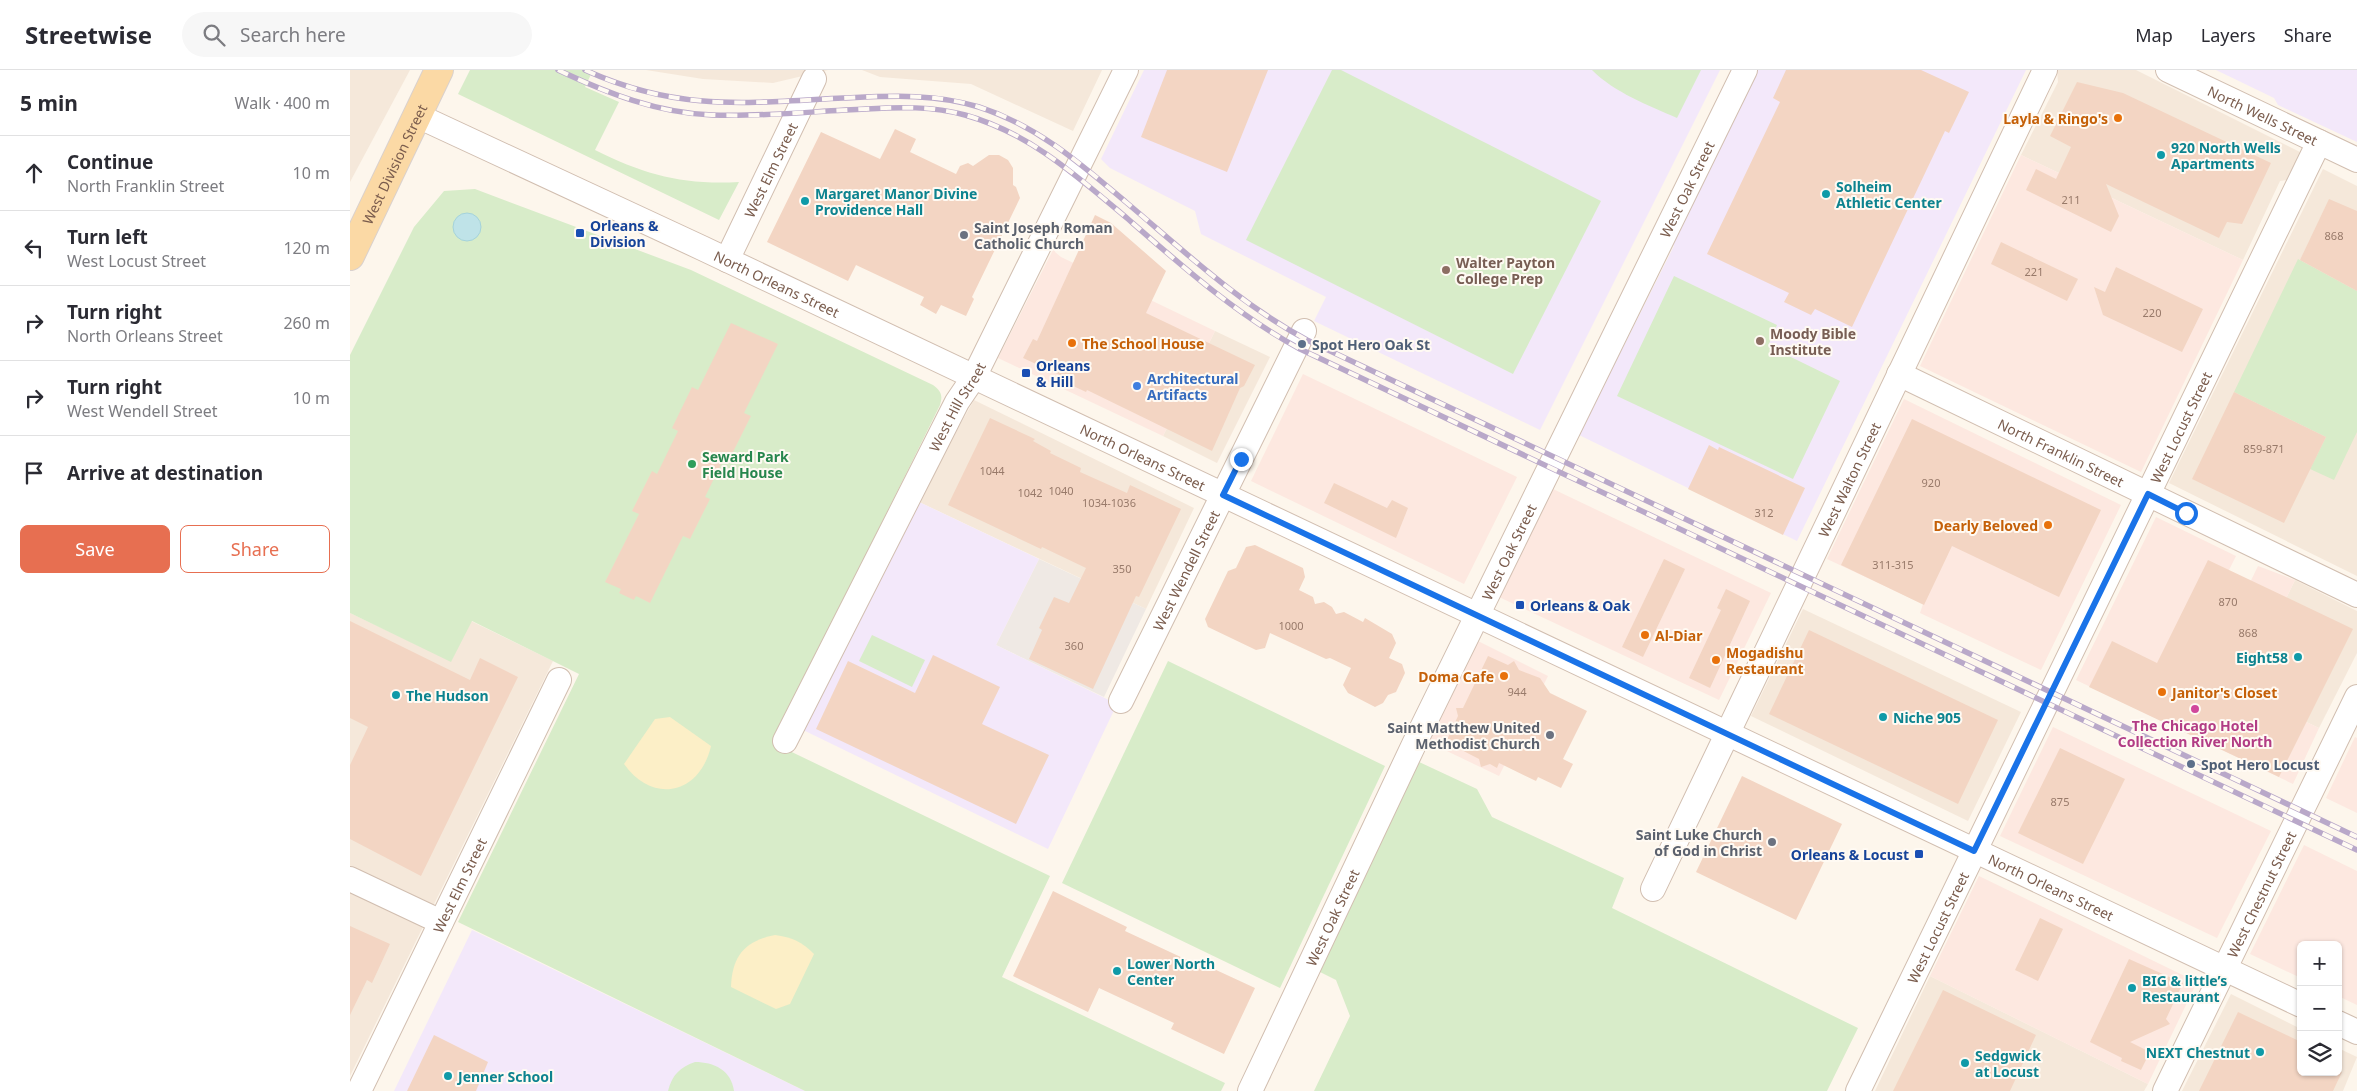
<!DOCTYPE html>
<meta charset="utf-8">
<style>
body{margin:0;font-family:"Noto Sans",sans-serif;background:#f7f7f7;color:#2b2b33}
.controls{position:absolute;right:15px;bottom:15px;display:grid;overflow:hidden;border-radius:8px;box-shadow:0 1px 4px #0004}
.controls button{width:45px;height:45px;display:grid;place-items:center;padding:0;border:0;border-bottom:1px solid #e1e1e2;background:#fff;color:#2b2b33;font:25px sans-serif}
.stop{position:absolute;width:15px;height:15px;margin:-11px;border:4px solid #1a73e8;border-radius:50%;background:#fff}
.stop.end{background:#1a73e8;border-color:#fff;box-shadow:0 1px 5px #0008}
.list{margin:0;padding:0;list-style:none}
h2{display:flex;justify-content:space-between;align-items:center;height:65px;margin:0;padding:0 20px;font-size:21px}
h2 small{font-size:16px;font-weight:400;color:#7c7c81}
.list li{display:grid;grid-template-columns:32px 1fr auto;gap:15px;align-items:center;box-sizing:border-box;height:75px;padding:0 20px;border-top:1px solid #e1e1e2}
.list b{display:block;font-size:19px;white-space:nowrap}
.list p{margin:0;font-size:16px;white-space:nowrap;color:#7c7c81}
.list em{font-size:16px;font-style:normal;color:#7c7c81}
.actions{display:flex;gap:10px;padding:15px 20px}
.actions a{flex:1;padding:11px 0;border:1px solid #e76f51;border-radius:8px;text-align:center;font-size:18px;color:#e76f51}
.actions .main{background:#e76f51;color:#fff}
.icon{flex:none;width:28px;height:28px;fill:none;stroke:currentColor;stroke-width:2;stroke-linecap:round;stroke-linejoin:round}
.map{position:relative;flex:none;width:2007px;height:1021px;overflow:hidden}
header{display:flex;align-items:center;gap:30px;box-sizing:border-box;height:70px;padding:0 25px;background:#fff;border-bottom:1px solid #e1e1e2}
header strong{font-size:24px}
nav{display:flex;gap:28px;margin-inline-start:auto;font-size:18px}
.search{width:350px;height:45px;background:#f7f7f7;display:flex;align-items:center;gap:12px;box-sizing:border-box;padding:0 18px;border-radius:28px;color:#7c7c81;font-size:19px}
main{display:flex}
aside{flex:1;background:#fff}
.map>svg:first-child{display:block}
.residential{fill:#f5e8da}
.commercial{fill:#fde8e0}
.industrial{fill:#efe9e4}
.education{fill:#f3e8fa}
.green{fill:#d8ecc9}
.sand{fill:#fcefc7}
.water{fill:#bfe3e8;stroke:#a5d3da}
.building{fill:#f3d5c3}
.lines{fill:none;stroke-linecap:round;stroke-linejoin:round}
.minor-casing{stroke:#d1beb0;stroke-width:26}
.major-casing{stroke:#dad1cd;stroke-width:30}
.minor{stroke:#fff;stroke-width:24}
.major{stroke:#fbd9a5;stroke-width:28}
.rail-casing{stroke:#b9a8c9;stroke-width:5.5}
.rail{stroke:#fffaf3;stroke-width:4;stroke-dasharray:11;stroke-linecap:butt}
.route{stroke:#1a73e8;stroke-width:6}
.food-dot{fill:#e8710a;stroke:#fffaf3;stroke-width:2}
.culture-dot{fill:#0f9aa8;stroke:#fffaf3;stroke-width:2}
.transit-dot{fill:#1a4fb4;stroke:#fffaf3;stroke-width:2}
.worship-dot{fill:#6b7280;stroke:#fffaf3;stroke-width:2}
.education-dot{fill:#8d6e63;stroke:#fffaf3;stroke-width:2}
.service-dot{fill:#5c6f8a;stroke:#fffaf3;stroke-width:2}
.shop-dot{fill:#3f7fe0;stroke:#fffaf3;stroke-width:2}
.leisure-dot{fill:#2e9e5b;stroke:#fffaf3;stroke-width:2}
.hotel-dot{fill:#d1479c;stroke:#fffaf3;stroke-width:2}
.labels{text-anchor:middle;dominant-baseline:central;stroke-width:4;stroke-linejoin:round;paint-order:stroke}
.number-label{font-size:11px;fill:#987a6a}
.street-label{font-size:14px;fill:#7a5c4d;stroke:#fffaf3}
.food-label{font-size:14px;font-weight:bold;fill:#c56008;stroke:#fffaf3;text-anchor:start}
.culture-label{font-size:14px;font-weight:bold;fill:#0d838f;stroke:#fffaf3;text-anchor:start}
.transit-label{font-size:14px;font-weight:bold;fill:#164399;stroke:#fffaf3;text-anchor:start}
.worship-label{font-size:14px;font-weight:bold;fill:#5b616d;stroke:#fffaf3;text-anchor:end}
.education-label{font-size:14px;font-weight:bold;fill:#785e54;stroke:#fffaf3;text-anchor:start}
.service-label{font-size:14px;font-weight:bold;fill:#4e5e75;stroke:#fffaf3;text-anchor:start}
.shop-label{font-size:14px;font-weight:bold;fill:#366cbe;stroke:#fffaf3;text-anchor:start}
.leisure-label{font-size:14px;font-weight:bold;fill:#27864d;stroke:#fffaf3;text-anchor:start}
.hotel-label{font-size:14px;font-weight:bold;fill:#b23c85;stroke:#fffaf3}
</style>
<header>
<strong>Streetwise</strong>
<div class="search"><svg class="icon" aria-label="search" viewBox="0 0 24 24"><circle cx="10" cy="10" r="6"/><path d="M15 15l6 6"/></svg>Search here</div>
<nav><a>Map</a><a>Layers</a><a>Share</a></nav>
</header>
<main>
<aside>
<h2>5 min<small>Walk · 400 m</small></h2>
<ul class="list">
<li><svg class="icon" aria-label="ahead" viewBox="0 0 24 24"><path d="M12 20V5M6 11l6-6 6 6"/></svg><div><b>Continue</b><p>North Franklin Street</p></div><em>10 m</em></li>
<li><svg class="icon" aria-label="left" viewBox="0 0 24 24"><path d="M17 20v-9H6M10 6l-5 5 5 5"/></svg><div><b>Turn left</b><p>West Locust Street</p></div><em>120 m</em></li>
<li><svg class="icon" aria-label="right" viewBox="0 0 24 24"><path d="M7 20v-9h11M14 6l5 5-5 5"/></svg><div><b>Turn right</b><p>North Orleans Street</p></div><em>260 m</em></li>
<li><svg class="icon" aria-label="right" viewBox="0 0 24 24"><path d="M7 20v-9h11M14 6l5 5-5 5"/></svg><div><b>Turn right</b><p>West Wendell Street</p></div><em>10 m</em></li>
<li><svg class="icon" aria-label="arrive" viewBox="0 0 24 24"><path d="M6 21V4h12l-3 4 3 4H6"/></svg><div><b>Arrive at destination</b></div></li>
</ul>
<div class="actions"><a class="main">Save</a><a>Share</a></div>
</aside>
<div class="map">
<svg width="2007" height="1021" viewBox="0 0 2007 1021">
<rect width="100%" height="100%" fill="#fdf6ec"/>
<!-- residential -->
<g class="residential">
<polygon points="0,0 60,0 0,112"/>
<polygon points="296,0 478,0 423,13 353,9"/>
<polygon points="512,0 752,0 723,61 621,14 530,7"/>
<polygon points="1707,0 1786,0 1950,82 1937,110 1930,111 1893,190 1671,85 1708,12"/>
<polygon points="1973,99 2007,116 2007,506 1819,413"/>
<polygon points="865,261 920,287 867,393 813,366"/>
<polygon points="624,330 844,438 796,539 567,431"/>
<polygon points="1945,510 2007,541 2007,583 1969,658 1892,621"/>
<polygon points="1453,539 1671,642 1618,751 1401,646"/>
<polygon points="0,543 101,591 121,551 203,591 0,1006"/>
<polygon points="1580,906 1798,1014 1794,1021 1525,1021"/>
<polygon points="1881,924 1951,959 1951,1002 1988,1002 1988,978 2007,987 1993,1021 1832,1021"/>
</g>
<!-- commercial -->
<g class="commercial">
<polygon points="1671,85 1893,190 1791,402 1570,296"/>
<polygon points="704,178 705,182 711,187 865,261 813,366 648,288"/>
<polygon points="953,304 1167,407 1114,514 901,411"/>
<polygon points="1554,329 1771,435 1691,600 1570,543 1573,534 1477,489"/>
<polygon points="1203,419 1421,523 1369,630 1149,527"/>
<polygon points="1806,447 1886,486 1833,592 1856,603 1908,496 1945,510 1892,621 1969,658 1943,714 1726,610"/>
<polygon points="1128,571 1198,606 1149,706 1078,672"/>
<polygon points="1703,657 1921,761 1867,868 1650,766"/>
<polygon points="2005,667 2007,668 2007,743 1976,728"/>
<polygon points="1954,775 2007,801 2007,935 1988,926 1988,875 1951,875 1951,908 1900,884"/>
<polygon points="1629,806 1847,912 1798,1014 1580,906"/>
</g>
<!-- industrial -->
<polygon class="industrial" points="689,489 796,539 754,627 646,575"/>
<!-- education -->
<g class="education">
<polygon points="794,0 1370,0 1190,360 964,251 976,227 851,164 845,141 760,98 751,89"/>
<polygon points="1404,0 1676,0 1447,471 1229,365 1324,176 1322,174"/>
<polygon points="1866,0 2007,0 2007,72 1928,35 1924,28"/>
<polygon points="567,431 689,489 646,575 767,634 698,779 449,658"/>
<polygon points="122,860 455,1021 44,1021"/>
</g>
<!-- green -->
<g class="green">
<path d="M120 0H243L235 17 269 32 245 80C295 105 333 115 389 112L369 150 108 24Z"/>
<polygon points="982,0 991,0 1251,131 1163,304 896,170"/>
<path d="M1242 0H1351L1327 48C1298 35 1265 23 1242 0Z"/>
<path d="M125 119 341 200 583 315C591 321 593 325 590 335L423 673 700 806 652 907 875 1013 871 1021H455L108 852 229 604 122 551 101 592 0 543V285L64 157 94 121Z"/>
<polygon points="1948,189 2007,221 2007,362 1984,410 1960,399 1976,367 1884,322"/>
<polygon points="1324,206 1427,255 1418,276 1490,311 1443,409 1267,326"/>
<polygon points="522,565 575,590 562,617 509,591"/>
<polygon points="818,591 1035,696 930,918 712,813"/>
<polygon points="1067,691 1127,719 1142,747 1274,808 1262,838 1508,958 1477,1021 964,1021 1000,946 986,910 970,902"/>
<path d="M345 992C364 992 381 1000 384 1021H318C322 1005 330 997 345 992Z"/>
</g>
<!-- sand -->
<g class="sand">
<path d="M320 647 361 676C350 724 303 735 274 694L305 649Z"/>
<path d="M425 865C442 867 452 872 464 884L440 934 426 939 381 917C382 886 395 871 425 865Z"/>
</g>
<!-- water -->
<circle class="water" cx="117" cy="157" r="14"/>
<!-- building -->
<g class="building">
<polygon points="817,0 918,0 877,102 791,67"/>
<polygon points="1436,0 1571,0 1619,22 1599,63 1595,61 1502,257 1465,239 1461,245 1434,232 1439,223 1357,184 1430,32 1423,28"/>
<polygon points="1727,12 1773,23 1921,93 1892,154 1877,152 1869,168 1756,114 1769,146 1761,162 1676,120 1686,99 1706,109 1721,77 1700,66"/>
<polygon points="545,59 566,69 560,82 606,104 610,96 618,93 623,96 639,85 649,85 658,90 663,98 663,115 666,117 670,128 622,227 624,229 616,246 591,235 586,244 570,235 574,227 506,195 498,211 417,172 471,62 530,89"/>
<polygon points="1979,129 2007,141 2007,221 1950,190"/>
<polygon points="745,145 761,153 816,201 796,243 905,295 894,316 890,318 862,381 737,320 736,322 721,315 723,311 673,288 683,269 687,271"/>
<polygon points="1651,172 1728,209 1717,231 1641,194"/>
<polygon points="1766,197 1853,239 1832,282 1753,245 1744,217 1755,222"/>
<polygon points="381,253 428,274 394,343 401,346 381,386 376,384 355,427 360,429 340,469 333,466 300,533 286,526 284,530 269,523 271,519 255,512 289,444 282,441 302,401 307,404 328,361 322,358 342,317 348,320"/>
<polygon points="1884,322 1976,367 1934,453 1842,409"/>
<polygon points="640,348 685,369 683,371 701,381 700,383 731,398 730,402 777,423 780,415 831,439 789,527 786,526 743,619 679,589 692,560 689,558 704,527 719,533 736,498 692,477 691,479 598,435"/>
<polygon points="1562,349 1751,440 1709,527 1602,476 1574,535 1491,495"/>
<polygon points="1359,375 1368,380 1369,377 1455,418 1433,465 1338,419"/>
<polygon points="984,413 1037,438 1042,430 1058,438 1046,468 974,433"/>
<polygon points="905,475 953,498 955,507 949,520 963,527 965,534 974,532 982,537 986,544 994,542 1013,552 1015,548 1042,564 1046,573 1039,588 1052,594 1055,603 1046,622 1038,625 1033,633 1025,637 998,623 993,615 1001,598 980,588 976,589 920,563 915,578 906,580 858,557 855,549 878,501 886,498 896,477"/>
<polygon points="1314,489 1335,499 1293,587 1272,577"/>
<polygon points="1858,490 2003,559 1929,707 1739,617 1762,571 1807,593"/>
<polygon points="1376,519 1400,531 1360,618 1339,608 1371,540 1367,538"/>
<polygon points="0,551 120,610 130,588 168,607 71,806 0,769 0,695 18,657 0,648"/>
<polygon points="1459,560 1648,650 1608,734 1419,644"/>
<polygon points="583,585 650,617 632,654 699,685 666,754 466,659 498,591 565,623"/>
<polygon points="1138,586 1158,595 1164,591 1169,600 1190,608 1200,623 1237,641 1213,689 1223,694 1211,718 1188,707 1186,711 1149,693 1147,698 1140,694 1131,697 1129,689 1096,672 1108,646 1106,638 1113,638"/>
<polygon points="1710,678 1775,709 1733,794 1668,763"/>
<polygon points="1392,706 1492,754 1446,850 1346,802"/>
<polygon points="703,821 777,857 775,861 850,896 851,893 905,918 874,984 821,959 824,953 749,918 738,942 663,906"/>
<polygon points="1690,848 1713,859 1688,911 1665,900"/>
<polygon points="0,856 40,874 22,913 17,910 0,945"/>
<polygon points="1779,889 1833,913 1816,949 1820,954 1780,972 1800,982 1791,1000 1771,991 1772,988 1740,972"/>
<polygon points="1593,920 1686,965 1660,1021 1543,1021"/>
<polygon points="1888,942 1951,972 1951,1002 1992,1002 1983,1021 1849,1021"/>
<polygon points="84,965 138,992 126,1021 57,1021"/>
</g>
<g class="lines">
<!-- minor casing -->
<g class="minor-casing">
<g id="minor">
<path id="s1" d="M1818 0 2007 90"/>
<path id="s2" d="M68 46 352 178 1951 935"/>
<path id="s3" d="M377 190 464 9"/>
<path id="s4" d="M1549 304 2007 525"/>
<path id="s5" d="M771 631 954 261"/>
<path id="s6" d="M435 671 607 332 624 307 776 0"/>
<polyline points="0,809 91,852"/>
<path id="s7" d="M1303 819 1695 0"/>
<polyline points="1988,953 2007,962"/>
<path id="s8" d="M9 1021 209 610"/>
<path id="s9" d="M900 1021 1067 668 1395 0"/>
<path id="s10" d="M1508 1021 1969 72"/>
<path id="s11" d="M1815 1021 2007 627"/>
</g>
</g>
<!-- major casing -->
<g class="major-casing">
<g id="major">
<path id="s12" d="M0 186 89 0"/>
</g>
</g>
<!-- minor -->
<use href="#minor" class="minor"/>
<!-- major -->
<use href="#major" class="major"/>
<!-- rail casing -->
<g class="rail-casing">
<g id="rail">
<path d="M208 0C257 23 307 43 362 45 413 47 465 41 516 39 550 37 582 36 615 45 680 63 728 107 778 149 833 197 886 244 950 279L2007 780"/>
<path d="M235 0C327 42 396 33 493 28 539 26 584 23 629 37 688 56 731 94 777 133 835 182 890 234 957 270L2007 767"/>
</g>
</g>
<!-- rail -->
<use href="#rail" class="rail"/>
</g>
<g class="lines">
<!-- route -->
<polyline class="route" points="891,389 873,425 1624,781 1798,424 1836,443"/>
</g>
<!-- markers -->
<g class="food-dot">
<circle cx="1768" cy="48" r="5"/>
<circle cx="722" cy="273" r="5"/>
<circle cx="1698" cy="455" r="5"/>
<circle cx="1295" cy="565" r="5"/>
<circle cx="1366" cy="590" r="5"/>
<circle cx="1154" cy="606" r="5"/>
<circle cx="1812" cy="622" r="5"/>
</g>
<g class="culture-dot">
<circle cx="1811" cy="85" r="5"/>
<circle cx="1476" cy="124" r="5"/>
<circle cx="455" cy="131" r="5"/>
<circle cx="1948" cy="587" r="5"/>
<circle cx="46" cy="625" r="5"/>
<circle cx="1533" cy="647" r="5"/>
<circle cx="767" cy="901" r="5"/>
<circle cx="1782" cy="918" r="5"/>
<circle cx="1910" cy="982" r="5"/>
<circle cx="1615" cy="993" r="5"/>
<circle cx="98" cy="1006" r="5"/>
</g>
<g class="transit-dot">
<rect x="225" y="158" width="10" height="10" rx="2.5"/>
<rect x="671" y="298" width="10" height="10" rx="2.5"/>
<rect x="1165" y="530" width="10" height="10" rx="2.5"/>
<rect x="1564" y="779" width="10" height="10" rx="2.5"/>
</g>
<g class="worship-dot">
<circle cx="614" cy="165" r="5"/>
<circle cx="1200" cy="665" r="5"/>
<circle cx="1422" cy="772" r="5"/>
</g>
<g class="education-dot">
<circle cx="1096" cy="200" r="5"/>
<circle cx="1410" cy="271" r="5"/>
</g>
<g class="service-dot">
<circle cx="952" cy="274" r="5"/>
<circle cx="1841" cy="694" r="5"/>
</g>
<circle class="shop-dot" cx="787" cy="316" r="5"/>
<circle class="leisure-dot" cx="342" cy="394" r="5"/>
<circle class="hotel-dot" cx="1845" cy="639" r="5"/>
<g class="labels">
<!-- number labels -->
<g class="number-label">
<text x="1721" y="129">211</text>
<text x="1984" y="165">868</text>
<text x="1684" y="201">221</text>
<text x="1802" y="242">220</text>
<text x="1914" y="378">859-871</text>
<text x="642" y="400">1044</text>
<text x="1581" y="412">920</text>
<text x="711" y="420">1040</text>
<text x="680" y="422">1042</text>
<text x="759" y="432">1034-1036</text>
<text x="1414" y="442">312</text>
<text x="1543" y="494">311-315</text>
<text x="772" y="498">350</text>
<text x="1878" y="531">870</text>
<text x="941" y="555">1000</text>
<text x="1898" y="562">868</text>
<text x="724" y="575">360</text>
<text x="1167" y="621">944</text>
<text x="1710" y="731">875</text>
</g>
<!-- street labels -->
<g class="street-label">
<text stroke="none"><textPath href="#s1" startOffset="105">North Wells Street</textPath></text>
<text stroke="none"><textPath href="#s12" startOffset="102">West Division Street</textPath></text>
<text stroke="none"><textPath href="#s3" startOffset="100">West Elm Street</textPath></text>
<text stroke="none"><textPath href="#s9" startOffset="1002">West Oak Street</textPath></text>
<text stroke="none"><textPath href="#s2" startOffset="396">North Orleans Street</textPath></text>
<text stroke="none"><textPath href="#s6" startOffset="376">West Hill Street</textPath></text>
<text stroke="none"><textPath href="#s10" startOffset="738">West Locust Street</textPath></text>
<text stroke="none"><textPath href="#s4" startOffset="180">North Franklin Street</textPath></text>
<text stroke="none"><textPath href="#s2" startOffset="801">North Orleans Street</textPath></text>
<text stroke="none"><textPath href="#s7" startOffset="454">West Walton Street</textPath></text>
<text stroke="none"><textPath href="#s9" startOffset="598">West Oak Street</textPath></text>
<text stroke="none"><textPath href="#s5" startOffset="146">West Wendell Street</textPath></text>
<text stroke="none"><textPath href="#s8" startOffset="229">West Elm Street</textPath></text>
<text stroke="none"><textPath href="#s2" startOffset="1806">North Orleans Street</textPath></text>
<text stroke="none"><textPath href="#s11" startOffset="219">West Chestnut Street</textPath></text>
<text stroke="none"><textPath href="#s9" startOffset="192">West Oak Street</textPath></text>
<text stroke="none"><textPath href="#s10" startOffset="182">West Locust Street</textPath></text>
</g>
<!-- food labels -->
<g class="food-label">
<text x="1758" y="48" text-anchor="end">Layla &amp; Ringo's</text>
<text x="732" y="273">The School House</text>
<text x="1688" y="455" text-anchor="end">Dearly Beloved</text>
<text x="1305" y="565">Al-Diar</text>
<text x="1376" y="582">Mogadishu<tspan x="1376" dy="16">Restaurant</tspan></text>
<text x="1144" y="606" text-anchor="end">Doma Cafe</text>
<text x="1822" y="622">Janitor's Closet</text>
</g>
<!-- culture labels -->
<g class="culture-label">
<text x="1821" y="77">920 North Wells<tspan x="1821" dy="16">Apartments</tspan></text>
<text x="1486" y="116">Solheim<tspan x="1486" dy="16">Athletic Center</tspan></text>
<text x="465" y="123">Margaret Manor Divine<tspan x="465" dy="16">Providence Hall</tspan></text>
<text x="1938" y="587" text-anchor="end">Eight58</text>
<text x="56" y="625">The Hudson</text>
<text x="1543" y="647">Niche 905</text>
<text x="777" y="893">Lower North<tspan x="777" dy="16">Center</tspan></text>
<text x="1792" y="910">BIG &amp; little’s<tspan x="1792" dy="16">Restaurant</tspan></text>
<text x="1900" y="982" text-anchor="end">NEXT Chestnut</text>
<text x="1625" y="985">Sedgwick<tspan x="1625" dy="16">at Locust</tspan></text>
<text x="108" y="1006">Jenner School</text>
</g>
<!-- transit labels -->
<g class="transit-label">
<text x="240" y="155">Orleans &amp;<tspan x="240" dy="16">Division</tspan></text>
<text x="686" y="295">Orleans<tspan x="686" dy="16">&amp; Hill</tspan></text>
<text x="1180" y="535">Orleans &amp; Oak</text>
<text x="1559" y="784" text-anchor="end">Orleans &amp; Locust</text>
</g>
<!-- worship labels -->
<g class="worship-label">
<text x="624" y="157" text-anchor="start">Saint Joseph Roman<tspan x="624" dy="16">Catholic Church</tspan></text>
<text x="1190" y="657">Saint Matthew United<tspan x="1190" dy="16">Methodist Church</tspan></text>
<text x="1412" y="764">Saint Luke Church<tspan x="1412" dy="16">of God in Christ</tspan></text>
</g>
<!-- education labels -->
<g class="education-label">
<text x="1106" y="192">Walter Payton<tspan x="1106" dy="16">College Prep</tspan></text>
<text x="1420" y="263">Moody Bible<tspan x="1420" dy="16">Institute</tspan></text>
</g>
<!-- service labels -->
<g class="service-label">
<text x="962" y="274">Spot Hero Oak St</text>
<text x="1851" y="694">Spot Hero Locust</text>
</g>
<!-- shop labels -->
<g class="shop-label">
<text x="797" y="308">Architectural<tspan x="797" dy="16">Artifacts</tspan></text>
</g>
<!-- leisure labels -->
<g class="leisure-label">
<text x="352" y="386">Seward Park<tspan x="352" dy="16">Field House</tspan></text>
</g>
<!-- hotel labels -->
<g class="hotel-label">
<text x="1845" y="655">The Chicago Hotel<tspan x="1845" dy="16">Collection River North</tspan></text>
</g>
</g>
</svg>
<div class="controls">
<button>+</button>
<button>−</button>
<button><svg class="icon" aria-label="layers" viewBox="0 0 24 24"><path d="M12 4l9 5-9 5-9-5zM3 14l9 5 9-5"/></svg></button>
</div>
<div class="stop" style="left:1836px;top:443px"></div>
<div class="stop end" style="left:891px;top:389px"></div>
</div>
</main>
